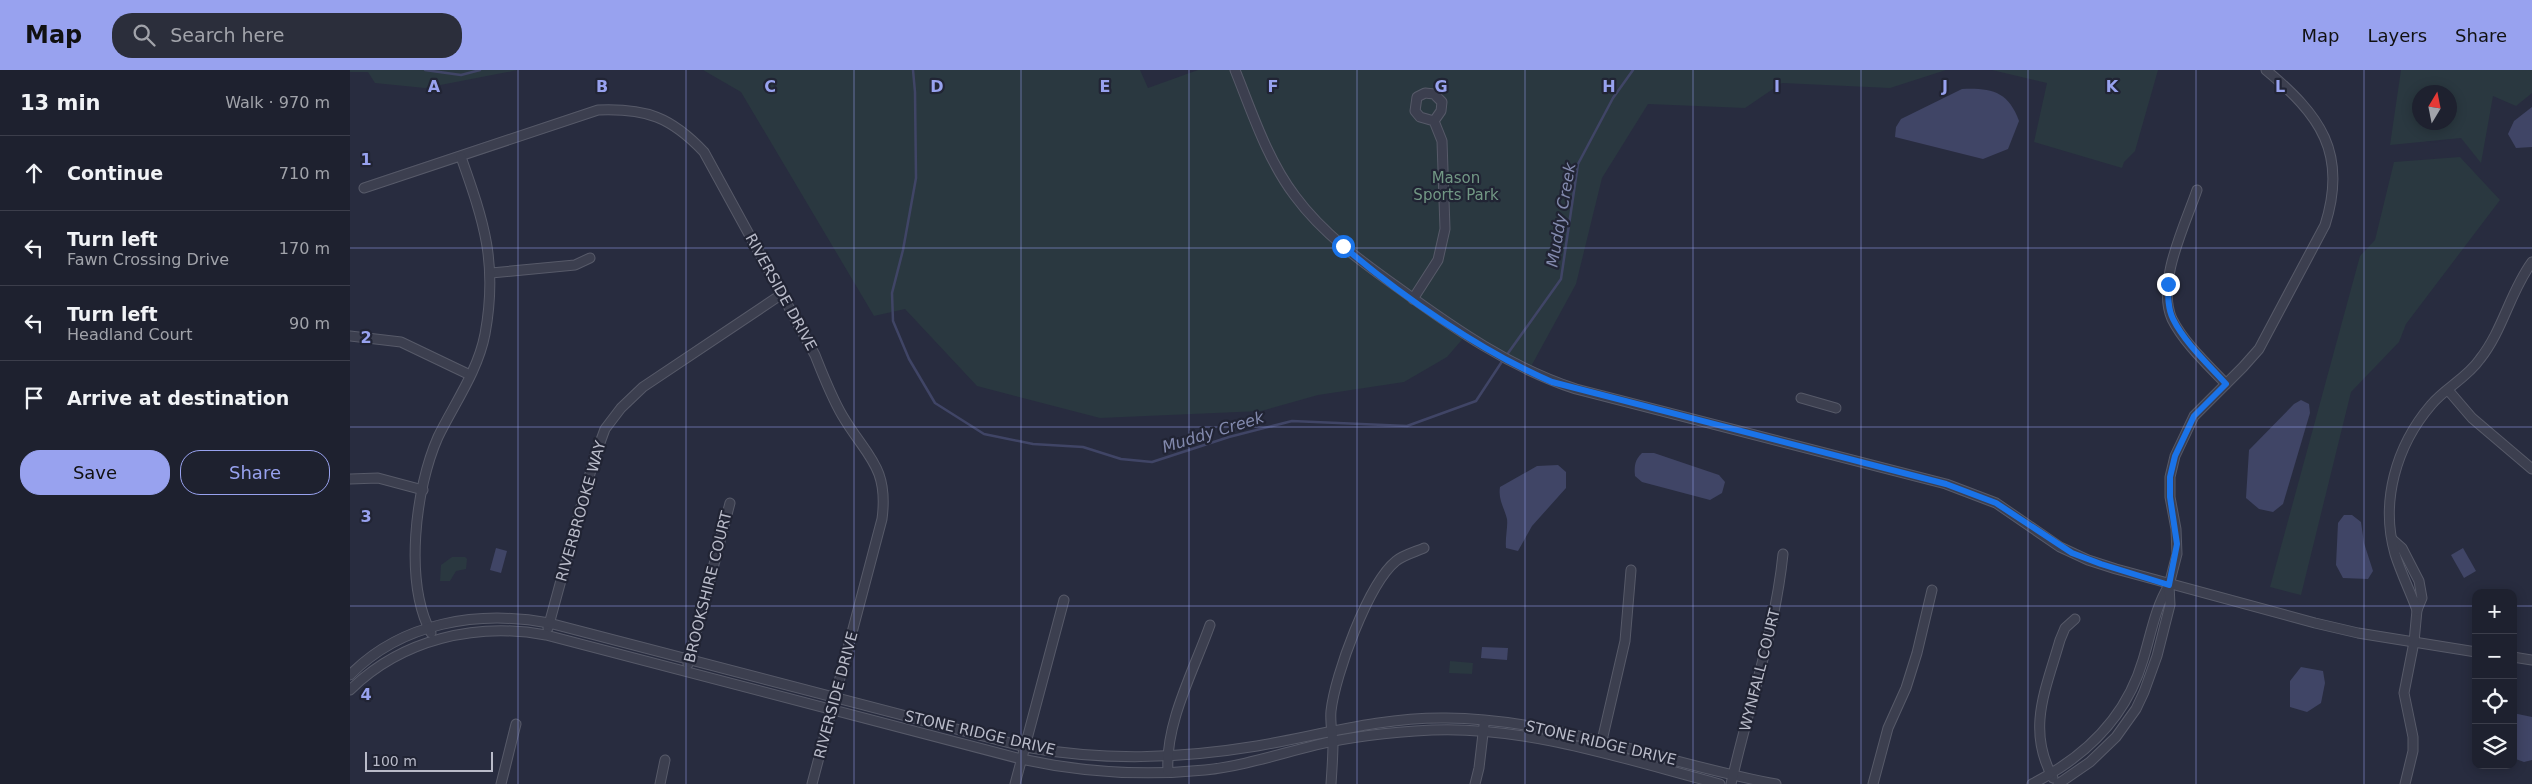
<!DOCTYPE html>
<meta charset="utf-8">
<style>
body{margin:0;font-family:"DejaVu Sans",sans-serif;background:#2b2e3b;color:#f1f3f6}
.controls{position:absolute;right:15px;bottom:15px;display:grid;overflow:hidden;border-radius:10px;box-shadow:0 2px 12px #0003}
.controls button{width:45px;height:45px;display:grid;place-items:center;padding:0;border:0;border-bottom:1px solid #3c3e4b;background:#1e212f;color:#f1f3f6;font:25px sans-serif}
.compass{position:absolute;left:2062px;top:15px;width:45px;height:45px;border-radius:50%;background:#1e212f;box-shadow:0 2px 12px #0003;rotate:10deg}
.scale{position:absolute;left:15px;bottom:12px;width:128px;box-sizing:border-box;padding-left:5px;border:2px solid #b9bbc9;border-top:0;font-size:14px;line-height:18px;white-space:nowrap;color:#b9bbc9;-webkit-text-stroke:4px #212434;paint-order:stroke}
.stop{position:absolute;width:15px;height:15px;margin:-11px;border:4px solid #1a73e8;border-radius:50%;background:#fff}
.stop.end{background:#1a73e8;border-color:#fff;box-shadow:0 1px 5px #0008}
.list{margin:0;padding:0;list-style:none}
h2{display:flex;justify-content:space-between;align-items:center;height:65px;margin:0;padding:0 20px;font-size:21px}
h2 small{font-size:16px;font-weight:400;color:#a1a3aa}
.list li{display:grid;grid-template-columns:32px 1fr auto;gap:15px;align-items:center;box-sizing:border-box;height:75px;padding:0 20px;border-top:1px solid #3c3e4b}
.list b{display:block;font-size:19px;white-space:nowrap}
.list p{margin:0;font-size:16px;white-space:nowrap;color:#a1a3aa}
.list em{font-size:16px;font-style:normal;color:#a1a3aa}
.actions{display:flex;gap:10px;padding:15px 20px}
.actions a{flex:1;padding:11px 0;border:1px solid #98a2ef;border-radius:20px;text-align:center;font-size:18px;color:#98a2ef}
.actions .main{background:#98a2ef;color:#111}
.icon{flex:none;width:28px;height:28px;fill:none;stroke:currentColor;stroke-width:2;stroke-linecap:round;stroke-linejoin:round}
.map{position:relative;flex:none;width:2182px;height:714px;overflow:hidden}
header{display:flex;align-items:center;gap:30px;box-sizing:border-box;height:70px;padding:0 25px;background:#98a2ef;color:#111}
header strong{font-size:24px}
nav{display:flex;gap:28px;margin-inline-start:auto;font-size:18px}
.search{width:350px;height:45px;background:#2b2e3b;display:flex;align-items:center;gap:12px;box-sizing:border-box;padding:0 18px;border-radius:20px;color:#a1a3aa;font-size:19px}
main{display:flex}
aside{flex:1;background:#1e212f}
.map>svg:first-child{display:block}
.green{fill:#2a3840;fill-rule:evenodd}
.water{fill:#404566}
.lines{fill:none;stroke-linecap:round;stroke-linejoin:round}
.stream{stroke:#404566;stroke-width:2.5}
.minor-casing{stroke:#575a69;stroke-width:11}
.minor{stroke:#3c3f4f;stroke-width:9}
.route{stroke:#1a73e8;stroke-width:6}
.grid{fill:none;stroke:#98a2ef;stroke-width:1;stroke-opacity:0.55}
.labels{text-anchor:middle;dominant-baseline:central;stroke-width:4.5;stroke-linejoin:round;paint-order:stroke}
.park-label{font-size:15px;fill:#729885;stroke:#212434}
.street-label{font-size:15px;fill:#b9bbc9;stroke:#212434}
.water-label{font-size:16px;font-style:italic;fill:#838aae;stroke:#212434}
.grid-label{font-size:16px;text-anchor:middle;font-weight:bold;fill:#98a2ef;stroke:#212434;stroke-width:4.5;stroke-linejoin:round;paint-order:stroke}
</style>
<header>
<strong>Map</strong>
<div class="search"><svg class="icon" aria-label="search" viewBox="0 0 24 24"><circle cx="10" cy="10" r="6"/><path d="M15 15l6 6"/></svg>Search here</div>
<nav><a>Map</a><a>Layers</a><a>Share</a></nav>
</header>
<main>
<aside>
<h2>13 min<small>Walk · 970 m</small></h2>
<ul class="list">
<li><svg class="icon" aria-label="ahead" viewBox="0 0 24 24"><path d="M12 20V5M6 11l6-6 6 6"/></svg><div><b>Continue</b></div><em>710 m</em></li>
<li><svg class="icon" aria-label="left" viewBox="0 0 24 24"><path d="M17 20v-9H6M10 6l-5 5 5 5"/></svg><div><b>Turn left</b><p>Fawn Crossing Drive</p></div><em>170 m</em></li>
<li><svg class="icon" aria-label="left" viewBox="0 0 24 24"><path d="M17 20v-9H6M10 6l-5 5 5 5"/></svg><div><b>Turn left</b><p>Headland Court</p></div><em>90 m</em></li>
<li><svg class="icon" aria-label="arrive" viewBox="0 0 24 24"><path d="M6 21V4h12l-3 4 3 4H6"/></svg><div><b>Arrive at destination</b></div></li>
</ul>
<div class="actions"><a class="main">Save</a><a>Share</a></div>
</aside>
<div class="map">
<svg width="2182" height="714" viewBox="0 0 2182 714">
<rect width="100%" height="100%" fill="#282c3f"/>
<!-- green -->
<g class="green">
<polygon points="0,0 168,0 75,18 25,13 18,2 0,2"/>
<polygon points="353,0 790,0 798,18 848,0 1596,0 1540,18 1432,13 1395,38 1298,34 1252,108 1226,214 1178,302 1116,265 1097,287 1054,312 968,325 911,341 750,348 627,316 555,239 524,246 391,22"/>
<polygon points="1642,0 1808,0 1785,81 1774,92 1772,98 1684,72 1697,13"/>
<path d="M2051 0H2182V23L2166 36 2143 26 2131 93 2111 68 2040 75ZM2070 22H2100V52H2070Z"/>
<polygon points="2110,87 2150,130 2056,254 2049,272 2001,322 1951,525 1920,517 2010,186 2025,170 2044,92"/>
<polygon points="102,487 115,487 117,489 116,499 106,501 100,511 90,511 91,495"/>
<polygon points="1100,591 1123,593 1122,604 1099,603"/>
</g>
<!-- water -->
<g class="water">
<path d="M1612 19C1641 18 1658 21 1669 51L1658 79 1633 89 1545 67 1546 57 1551 49Z"/>
<polygon points="2182,37 2182,77 2166,78 2158,64 2164,51"/>
<polygon points="1951,330 1959,334 1960,343 1933,434 1923,442 1909,439 1896,428 1899,380 1944,334"/>
<path d="M1292 383H1304L1369 405 1375 412 1372 423 1360 430 1292 412 1285 406C1284 395 1285 390 1292 383Z"/>
<path d="M1208 395 1216 402V418L1182 456 1168 481 1156 478C1155 468 1158 457 1157 449 1154 437 1148 430 1150 417L1187 396Z"/>
<polygon points="1994,445 2002,445 2011,452 2014,473 2023,501 2018,509 1993,508 1986,495 1988,453"/>
<polygon points="146,478 157,481 151,503 140,500"/>
<polygon points="2113,478 2126,501 2114,508 2101,485"/>
<polygon points="1132,577 1158,578 1157,590 1131,588"/>
<polygon points="1951,597 1973,601 1975,613 1971,633 1957,642 1940,637 1940,611"/>
<polygon points="2163,643 2182,647 2182,690 2174,692 2163,688"/>
</g>
<g class="lines">
<!-- stream -->
<g class="stream">
<polyline points="75,0 111,5 130,0"/>
<polyline points="563,0 565,22 566,108 553,180 542,223 543,251 559,289 585,333 634,364 683,374 733,377 771,389 802,392 879,367 942,351 1057,356 1126,331 1153,290"/>
<polyline points="1156,286 1211,209 1228,94 1263,28 1283,0"/>
</g>
<!-- minor casing -->
<g class="minor-casing">
<g id="minor">
<path d="M885 0C902 42 917 89 945 126 973 164 1012 192 1050 219 1105 259 1161 298 1226 319L1596 414 1646 433 1710 477 1738 490 1766 499 1965 553 2008 563 2126 582"/>
<path d="M14 118 248 40C296 38 321 47 354 82L465 285C473 305 481 326 492 345 516 386 539 396 532 449L462 714"/>
<path d="M1847 120C1835 155 1806 213 1822 249 1834 273 1858 295 1876 314"/>
<polyline points="141,203 225,195 240,188"/>
<polyline points="1063,229 1088,190 1095,159 1092,71 1084,51 1091,41 1092,32 1084,24 1075,23 1067,27 1065,41 1070,47 1084,51"/>
<polyline points="0,266 51,272 120,305"/>
<polyline points="2098,320 2122,348 2182,399"/>
<polyline points="1451,328 1486,338"/>
<polyline points="0,409 28,408 73,420"/>
<polyline points="2043,470 2052,478 2069,511 2072,528 2067,540 2064,572 2054,623 2063,667 2063,681 2055,714"/>
<path d="M2067 540C2060 521 2051 503 2045 484 2030 432 2046 376 2081 335 2095 318 2117 308 2130 289 2153 260 2160 222 2182 192"/>
<polyline points="198,558 244,389 255,359 271,338 293,317 432,224"/>
<path d="M81 563C54 512 65 419 88 367 104 334 128 301 135 264 148 193 134 152 111 87"/>
<polyline points="2163,587 2182,590"/>
<polyline points="338,594 380,433"/>
<path d="M0 605C52 552 128 540 199 553L675 677C754 691 828 689 907 676 970 665 1032 647 1096 648 1210 649 1315 694 1426 714"/>
<path d="M0 620C52 569 126 552 196 565L671 689C731 702 795 706 855 700 893 696 929 684 966 675 1003 666 1043 662 1082 660 1179 656 1277 690 1370 714"/>
<polyline points="1251,675 1275,571 1281,500"/>
<path d="M818 701C815 653 844 600 860 555"/>
<path d="M1703 708C1676 659 1696 619 1710 570L1715 558 1725 549"/>
<polyline points="151,714 166,654"/>
<polyline points="310,714 315,690"/>
<polyline points="665,714 714,530"/>
<path d="M981 714C982 700 983 686 983 672 982 661 980 652 981 641 985 605 1018 514 1046 491 1053 485 1065 482 1074 478"/>
<polyline points="1125,714 1129,698 1134,655"/>
<path d="M1381 714C1398 637 1425 563 1433 484"/>
<polyline points="1523,714 1538,658 1556,618 1567,583 1582,520"/>
<path d="M1682 714C1735 687 1776 648 1793 590 1801 564 1805 538 1819 515"/>
<path d="M1708 714 1740 692 1766 667 1786 639 1794 622 1807 586 1820 535 1819 515 1827 484 1826 459 1820 427V407L1825 386 1844 346 1893 297 1909 279 1975 155C1998 83 1970 45 1916 0"/>
</g>
</g>
<!-- minor -->
<use href="#minor" class="minor"/>
</g>
<g class="lines">
<!-- route -->
<path class="route" d="M993 176C1051 226 1132 282 1202 312L1596 414 1646 433 1722 483 1751 494 1819 515 1827 474 1820 427V407L1825 386 1844 346 1876 314C1858 294 1835 273 1823 249 1818 239 1818 226 1818 214"/>
</g>
<!-- grid -->
<path class="grid" d="M168 0V714M336 0V714M504 0V714M671 0V714M839 0V714M1007 0V714M1175 0V714M1343 0V714M1511 0V714M1678 0V714M1846 0V714M2014 0V714M0 178H2182M0 357H2182M0 536H2126M2163 536H2182"/>
<g class="labels">
<!-- park labels -->
<g class="park-label">
<text x="1106" y="108">Mason<tspan x="1106" dy="17">Sports Park</tspan></text>
</g>
<!-- street labels -->
<g class="street-label">
<text transform="translate(431 222) rotate(61)">RIVERSIDE DRIVE</text>
<text transform="translate(231 441) rotate(-74)">RIVERBROOKE WAY</text>
<text transform="translate(358 517) rotate(-76)">BROOKSHIRE COURT</text>
<text transform="translate(1410 600) rotate(-76)">WYNFALL COURT</text>
<text transform="translate(486 625) rotate(-75)">RIVERSIDE DRIVE</text>
<text transform="translate(630 663) rotate(13)">STONE RIDGE DRIVE</text>
<text transform="translate(1251 673) rotate(13)">STONE RIDGE DRIVE</text>
</g>
<!-- water labels -->
<g class="water-label">
<text transform="translate(1211 145) rotate(-80)">Muddy Creek</text>
<text transform="translate(863 362) rotate(-17)">Muddy Creek</text>
</g>
</g>
<g class="grid-label">
<text x="84" y="22">A</text>
<text x="252" y="22">B</text>
<text x="420" y="22">C</text>
<text x="587" y="22">D</text>
<text x="755" y="22">E</text>
<text x="923" y="22">F</text>
<text x="1091" y="22">G</text>
<text x="1259" y="22">H</text>
<text x="1427" y="22">I</text>
<text x="1595" y="22">J</text>
<text x="1762" y="22">K</text>
<text x="1930" y="22">L</text>
<text x="16" y="95">1</text>
<text x="16" y="273">2</text>
<text x="16" y="452">3</text>
<text x="16" y="630">4</text>
</g>
</svg>
<div class="controls">
<button>+</button>
<button>−</button>
<button><svg class="icon" aria-label="locate" viewBox="0 0 24 24"><circle cx="12" cy="12" r="6"/><path d="M12 2v4M12 18v4M2 12h4M18 12h4"/></svg></button>
<button><svg class="icon" aria-label="layers" viewBox="0 0 24 24"><path d="M12 4l9 5-9 5-9-5zM3 14l9 5 9-5"/></svg></button>
</div>
<svg class="compass" viewBox="-18 -18 36 36"><path d="M0-13l5 13h-10z" fill="#e53935"/><path d="M0 13l5-13h-10z" fill="#a1a3aa"/></svg>
<div class="scale">100 m</div>
<div class="stop" style="left:993px;top:176px"></div>
<div class="stop end" style="left:1818px;top:214px"></div>
</div>
</main>
